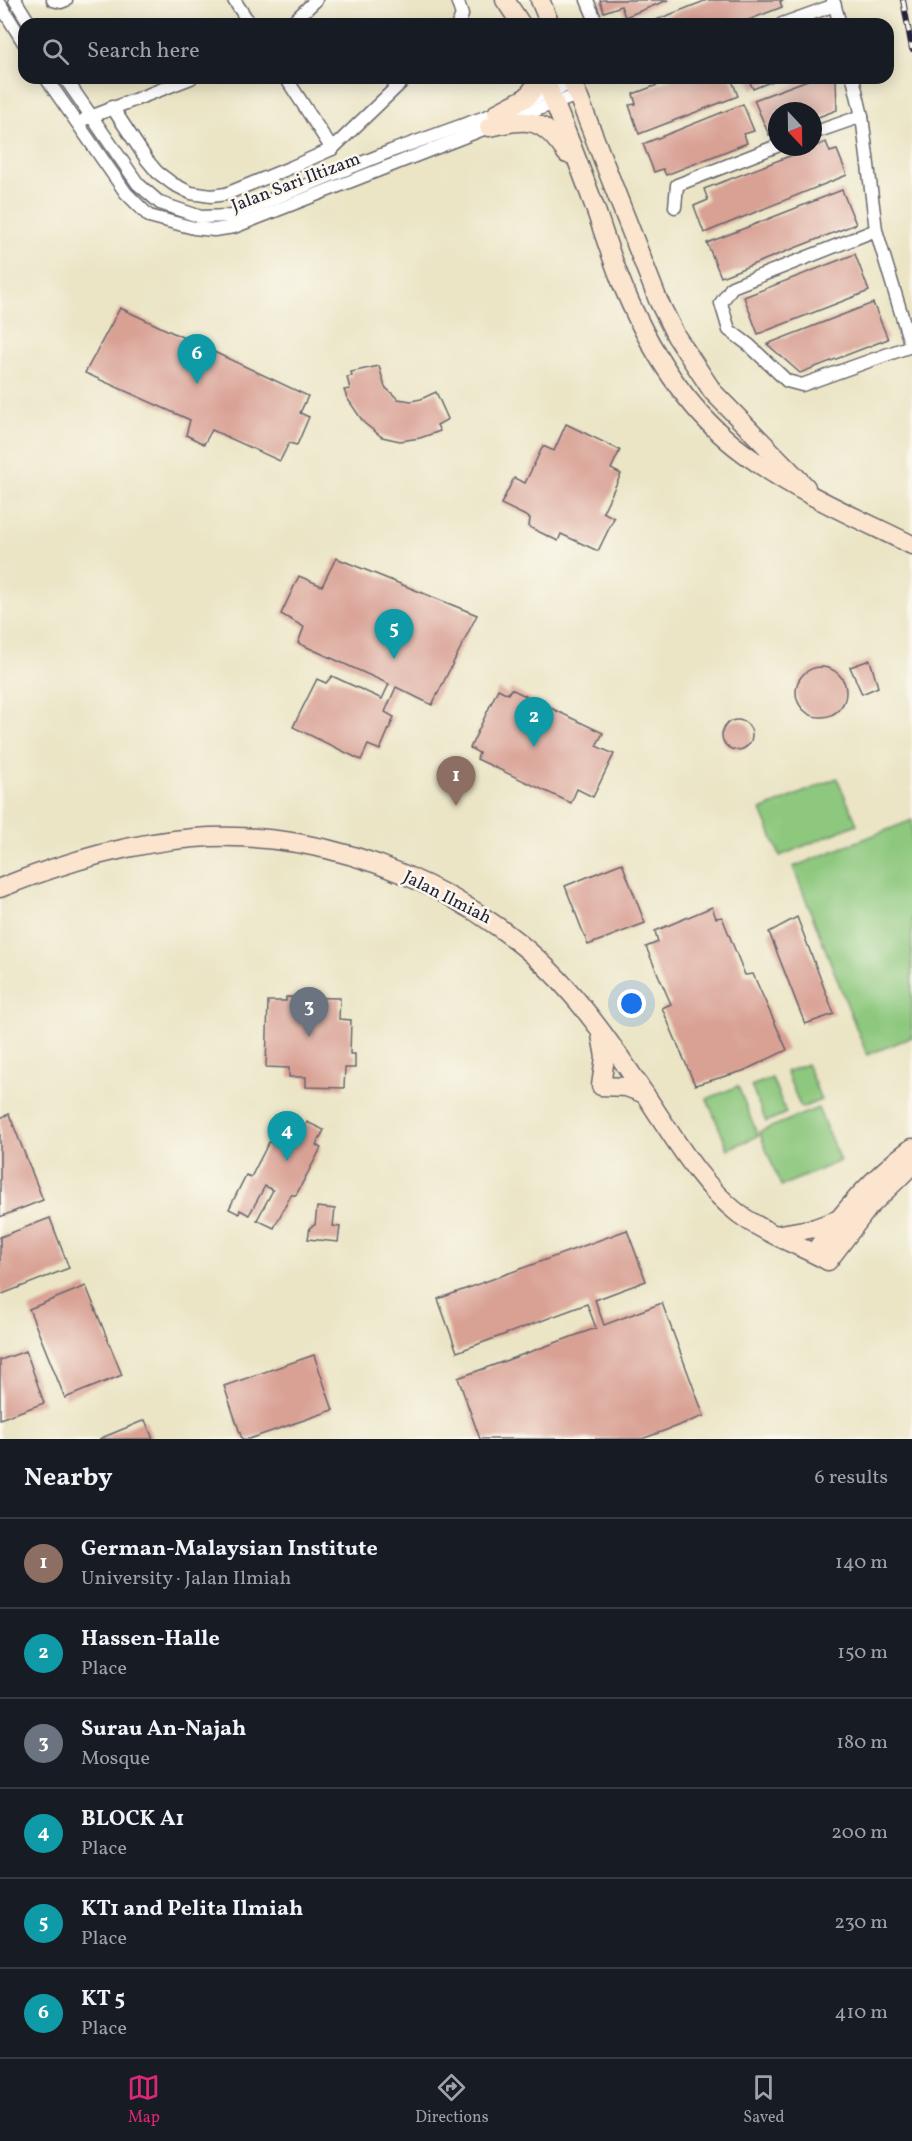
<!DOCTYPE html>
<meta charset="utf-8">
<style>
body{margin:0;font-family:Vollkorn,serif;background:#242831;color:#f1f3f6}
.compass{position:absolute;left:768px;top:102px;width:54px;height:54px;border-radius:50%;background:#171b24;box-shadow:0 3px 15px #0003;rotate:158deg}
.you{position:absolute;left:632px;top:1004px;width:21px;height:21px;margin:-15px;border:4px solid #fff;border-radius:50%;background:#1a73e8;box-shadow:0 0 0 9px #1a73e833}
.badge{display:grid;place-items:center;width:39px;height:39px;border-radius:50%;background:#db2777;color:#fff;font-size:20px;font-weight:700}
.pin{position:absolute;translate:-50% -50px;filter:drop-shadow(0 2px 3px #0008)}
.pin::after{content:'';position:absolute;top:32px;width:21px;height:18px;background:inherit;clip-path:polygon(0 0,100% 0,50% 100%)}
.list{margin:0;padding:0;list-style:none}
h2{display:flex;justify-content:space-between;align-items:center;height:78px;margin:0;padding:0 24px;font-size:26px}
h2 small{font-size:20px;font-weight:400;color:#9ea1a6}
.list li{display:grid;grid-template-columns:39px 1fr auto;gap:18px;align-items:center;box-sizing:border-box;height:90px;padding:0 24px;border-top:2px solid #363941}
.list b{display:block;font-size:22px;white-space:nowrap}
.list p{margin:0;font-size:20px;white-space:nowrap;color:#9ea1a6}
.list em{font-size:20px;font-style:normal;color:#9ea1a6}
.icon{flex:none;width:33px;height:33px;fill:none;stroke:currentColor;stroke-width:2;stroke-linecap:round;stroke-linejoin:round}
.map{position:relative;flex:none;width:912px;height:1439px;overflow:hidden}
.search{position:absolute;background:#171b24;box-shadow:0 3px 15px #0003;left:18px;right:18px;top:18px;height:66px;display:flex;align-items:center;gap:15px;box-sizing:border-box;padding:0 21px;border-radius:18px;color:#9ea1a6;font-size:22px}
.sheet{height:618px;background:#171b24}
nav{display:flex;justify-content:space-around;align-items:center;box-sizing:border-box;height:84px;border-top:2px solid #363941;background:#171b24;font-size:16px;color:#9ea1a6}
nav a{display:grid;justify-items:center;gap:3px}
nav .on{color:#db2777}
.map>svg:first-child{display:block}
.green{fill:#8dc87e;stroke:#58755c;stroke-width:1.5}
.building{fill:#d9a094}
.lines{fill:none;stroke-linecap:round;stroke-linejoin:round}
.street-casing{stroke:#68666c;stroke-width:15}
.secondary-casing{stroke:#68666c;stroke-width:21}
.street{stroke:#fff;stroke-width:12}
.secondary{stroke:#fce5cf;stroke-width:18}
.rail-casing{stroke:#22223b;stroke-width:6}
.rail{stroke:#fbf7ec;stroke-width:4;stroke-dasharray:11;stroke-linecap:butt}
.labels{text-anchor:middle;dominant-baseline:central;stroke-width:5;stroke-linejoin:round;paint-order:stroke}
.street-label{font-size:18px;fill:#22223b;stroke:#fbf7ec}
</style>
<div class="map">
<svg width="912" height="1439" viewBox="0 0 912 1439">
<rect width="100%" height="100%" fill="#fbf7ec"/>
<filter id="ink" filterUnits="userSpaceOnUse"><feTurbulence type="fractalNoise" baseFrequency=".0167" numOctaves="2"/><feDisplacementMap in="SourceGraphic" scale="12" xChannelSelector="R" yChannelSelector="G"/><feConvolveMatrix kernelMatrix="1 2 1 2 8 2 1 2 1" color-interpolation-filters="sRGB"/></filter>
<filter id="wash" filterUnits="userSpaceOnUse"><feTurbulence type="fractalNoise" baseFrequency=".008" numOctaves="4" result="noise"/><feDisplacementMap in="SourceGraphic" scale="24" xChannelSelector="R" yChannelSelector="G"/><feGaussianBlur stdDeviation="1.35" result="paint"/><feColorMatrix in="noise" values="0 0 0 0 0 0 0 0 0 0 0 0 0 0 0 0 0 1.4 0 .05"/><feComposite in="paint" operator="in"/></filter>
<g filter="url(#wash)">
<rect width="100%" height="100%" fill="#ebe5c6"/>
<!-- green -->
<g class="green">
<polygon points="837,778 857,824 780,856 761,810"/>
<polygon points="912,820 912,1037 867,1055 793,867"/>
<polygon points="807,1064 821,1100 801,1108 786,1072"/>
<polygon points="772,1078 786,1113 766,1122 751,1086"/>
<polygon points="738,1086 758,1136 728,1149 707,1099"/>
<polygon points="818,1108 840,1161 781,1186 759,1132"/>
</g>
<g id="blocks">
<!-- building -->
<g class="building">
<polygon points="603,0 668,0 625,17 621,6 604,12 600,1"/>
<polygon points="707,0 784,0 780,2 782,7 738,24 646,24"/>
<polygon points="676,78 731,78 738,96 639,134 629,105 636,104 633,94"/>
<polygon points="748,78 780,78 753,89"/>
<polygon points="813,78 836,78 837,110 813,119 813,111 777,111 777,132 769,135 754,100"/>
<polygon points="743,104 754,131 744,134 747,143 666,175 663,169 654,172 643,144"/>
<polygon points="826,142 830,152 837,150 847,175 704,233 694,206 708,200 704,189"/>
<polygon points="842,190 856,224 721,277 707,243"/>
<polygon points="855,254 869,291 758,334 744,297"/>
<polygon points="873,303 888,339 800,373 767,344"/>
<polygon points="120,308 308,396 300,413 309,417 297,445 289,443 280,461 212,430 204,444 186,435 190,420 85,373"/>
<polygon points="379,366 385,387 398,399 411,401 421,399 436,392 448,419 437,425 440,431 420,438 400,441 382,437 364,423 347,398 344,390 350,389 347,377 352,376 351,372"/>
<polygon points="566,424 620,450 611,469 621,474 603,512 614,518 598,551 561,534 558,541 529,527 530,518 501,504 514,478 525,483 543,446 554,451"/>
<polygon points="336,558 477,615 432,705 396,687 385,712 394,717 380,750 368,745 361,760 293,727 317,679 326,683 332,676 382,699 389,684 298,643 304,627 281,614 299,576 322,586"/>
<polygon points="870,660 878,687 862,694 850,667"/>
<circle cx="821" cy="692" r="25"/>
<polygon points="498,689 508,694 511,689 603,733 596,746 614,754 593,797 577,789 571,803 477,759 479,753 470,748"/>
<circle cx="737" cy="735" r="15"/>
<polygon points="622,863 645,923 588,945 565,886"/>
<polygon points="712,907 716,918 722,917 745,975 753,974 787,1050 743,1071 695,1085 662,1008 671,1004 646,947 658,942 655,931"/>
<polygon points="797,917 834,1014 805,1024 769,932"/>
<polygon points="286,997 340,998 339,1019 351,1020 350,1054 355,1054 355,1068 345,1068 344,1088 306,1087 306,1077 289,1077 289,1068 266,1067 268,1001 286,1001"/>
<polygon points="9,1114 43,1200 0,1217 0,1118"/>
<polygon points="292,1121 305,1127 307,1122 324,1130 316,1145 321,1148 296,1195 291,1195 274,1228 257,1220 273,1190 265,1186 249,1215 240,1210 239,1214 229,1209 246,1175 251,1177 269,1142 279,1146"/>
<polygon points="317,1207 335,1209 333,1226 340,1227 338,1242 308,1239 310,1227 315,1225"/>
<polygon points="50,1218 69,1268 0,1295 0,1237"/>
<polygon points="627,1230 646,1281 595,1300 604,1325 662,1303 704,1416 642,1439 480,1439 458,1378 596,1328 587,1304 457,1352 438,1299"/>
<polygon points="86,1286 122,1375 65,1398 29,1309"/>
<polygon points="26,1351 44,1403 0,1419 0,1360"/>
<polygon points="314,1355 333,1410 249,1439 242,1439 224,1386"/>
<polygon points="145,1420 153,1439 99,1439"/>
</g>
</g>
</g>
<g filter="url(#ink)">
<use href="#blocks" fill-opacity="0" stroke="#68666c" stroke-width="1.5"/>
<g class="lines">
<!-- street casing -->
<g class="street-casing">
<g id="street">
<polyline points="15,0 30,24"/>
<polyline points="53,0 61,2 66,0"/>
<polyline points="234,0 250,24"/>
<polyline points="457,0 462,15 458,24"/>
<polyline points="587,0 597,24"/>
<polyline points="833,0 840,24"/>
<polyline points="0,4 24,43"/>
<polyline points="291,24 316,0"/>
<polyline points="782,24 835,5"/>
<polyline points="46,78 126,193 149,216 194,228 214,230 234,227 494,125"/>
<polyline points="65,78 138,184 160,203 201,217 231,216 391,151 502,111"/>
<polyline points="286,78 332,149"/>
<polyline points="853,78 862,116 876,230 911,346 802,385 787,381 749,345 729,330 721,303 732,287 876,230"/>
<polyline points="524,102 573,83"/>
<polyline points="112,107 147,160 157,172 173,184 191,193 211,196 226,194 292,167 332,149 406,78"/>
<polyline points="513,118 578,95"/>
<polyline points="85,119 191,78"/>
<polyline points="813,133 862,116"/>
<polyline points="675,207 677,185 777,146"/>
</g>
</g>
<!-- secondary casing -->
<g class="secondary-casing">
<g id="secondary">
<polyline points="505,0 521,24"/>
<polyline points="540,0 550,24"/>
<path d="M544 78C562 120 578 162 594 205 604 233 613 263 625 291 651 352 690 414 745 454 796 492 855 517 912 545"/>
<polyline points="571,78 658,300 676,336 713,392 806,487"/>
<polyline points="497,113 527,97 541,78"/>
<path d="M489 127C530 118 542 117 567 154"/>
<path d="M0 888C62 863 128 843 194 838 332 827 487 892 575 998 601 1029 624 1062 646 1096 673 1136 700 1184 739 1214 766 1234 799 1245 828 1261L869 1207 912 1165"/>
<polyline points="601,1035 605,1057 601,1086 626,1087 645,1094"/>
<polyline points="775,1235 815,1228 837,1220"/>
<path d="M814 1253C841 1213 873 1177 912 1148"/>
</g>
</g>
<!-- street -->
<use href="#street" class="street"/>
<!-- secondary -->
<use href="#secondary" class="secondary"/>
<!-- rail casing -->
<g class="rail-casing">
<polyline id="rail" points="903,0 912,49"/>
</g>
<!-- rail -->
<use href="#rail" class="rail"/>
</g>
</g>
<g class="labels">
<!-- street labels -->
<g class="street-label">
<text transform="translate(296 183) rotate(-21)">Jalan Sari Iltizam</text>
<text transform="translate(447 898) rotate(27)">Jalan Ilmiah</text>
</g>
</g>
</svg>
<svg class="compass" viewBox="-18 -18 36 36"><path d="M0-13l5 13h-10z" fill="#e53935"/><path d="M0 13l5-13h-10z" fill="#9ea1a6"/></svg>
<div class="you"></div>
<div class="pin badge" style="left:456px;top:806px;background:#8d6e63">1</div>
<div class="pin badge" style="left:534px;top:747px;background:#0f9aa8">2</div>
<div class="pin badge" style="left:309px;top:1037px;background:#6b7280">3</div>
<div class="pin badge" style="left:287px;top:1161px;background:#0f9aa8">4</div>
<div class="pin badge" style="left:394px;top:659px;background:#0f9aa8">5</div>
<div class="pin badge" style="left:197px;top:384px;background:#0f9aa8">6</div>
<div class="search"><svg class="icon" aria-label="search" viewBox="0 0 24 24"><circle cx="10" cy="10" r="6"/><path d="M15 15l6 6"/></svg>Search here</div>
</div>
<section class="sheet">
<h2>Nearby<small>6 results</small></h2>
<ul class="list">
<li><span class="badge" style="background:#8d6e63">1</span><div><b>German-Malaysian Institute</b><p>University · Jalan Ilmiah</p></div><em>140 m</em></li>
<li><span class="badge" style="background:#0f9aa8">2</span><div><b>Hassen-Halle</b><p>Place</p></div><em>150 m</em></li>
<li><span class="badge" style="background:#6b7280">3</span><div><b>Surau An-Najah</b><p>Mosque</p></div><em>180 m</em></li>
<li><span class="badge" style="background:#0f9aa8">4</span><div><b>BLOCK A1</b><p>Place</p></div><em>200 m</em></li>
<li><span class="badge" style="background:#0f9aa8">5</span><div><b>KT1 and Pelita Ilmiah</b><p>Place</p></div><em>230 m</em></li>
<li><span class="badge" style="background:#0f9aa8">6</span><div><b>KT 5</b><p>Place</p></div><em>410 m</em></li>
</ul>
</section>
<nav>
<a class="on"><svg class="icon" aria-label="map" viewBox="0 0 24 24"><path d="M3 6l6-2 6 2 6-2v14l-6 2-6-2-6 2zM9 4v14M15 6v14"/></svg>Map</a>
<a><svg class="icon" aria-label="directions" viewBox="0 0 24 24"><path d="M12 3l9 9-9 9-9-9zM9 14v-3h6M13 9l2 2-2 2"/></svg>Directions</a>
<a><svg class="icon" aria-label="saved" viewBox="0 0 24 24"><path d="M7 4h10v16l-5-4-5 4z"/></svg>Saved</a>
</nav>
